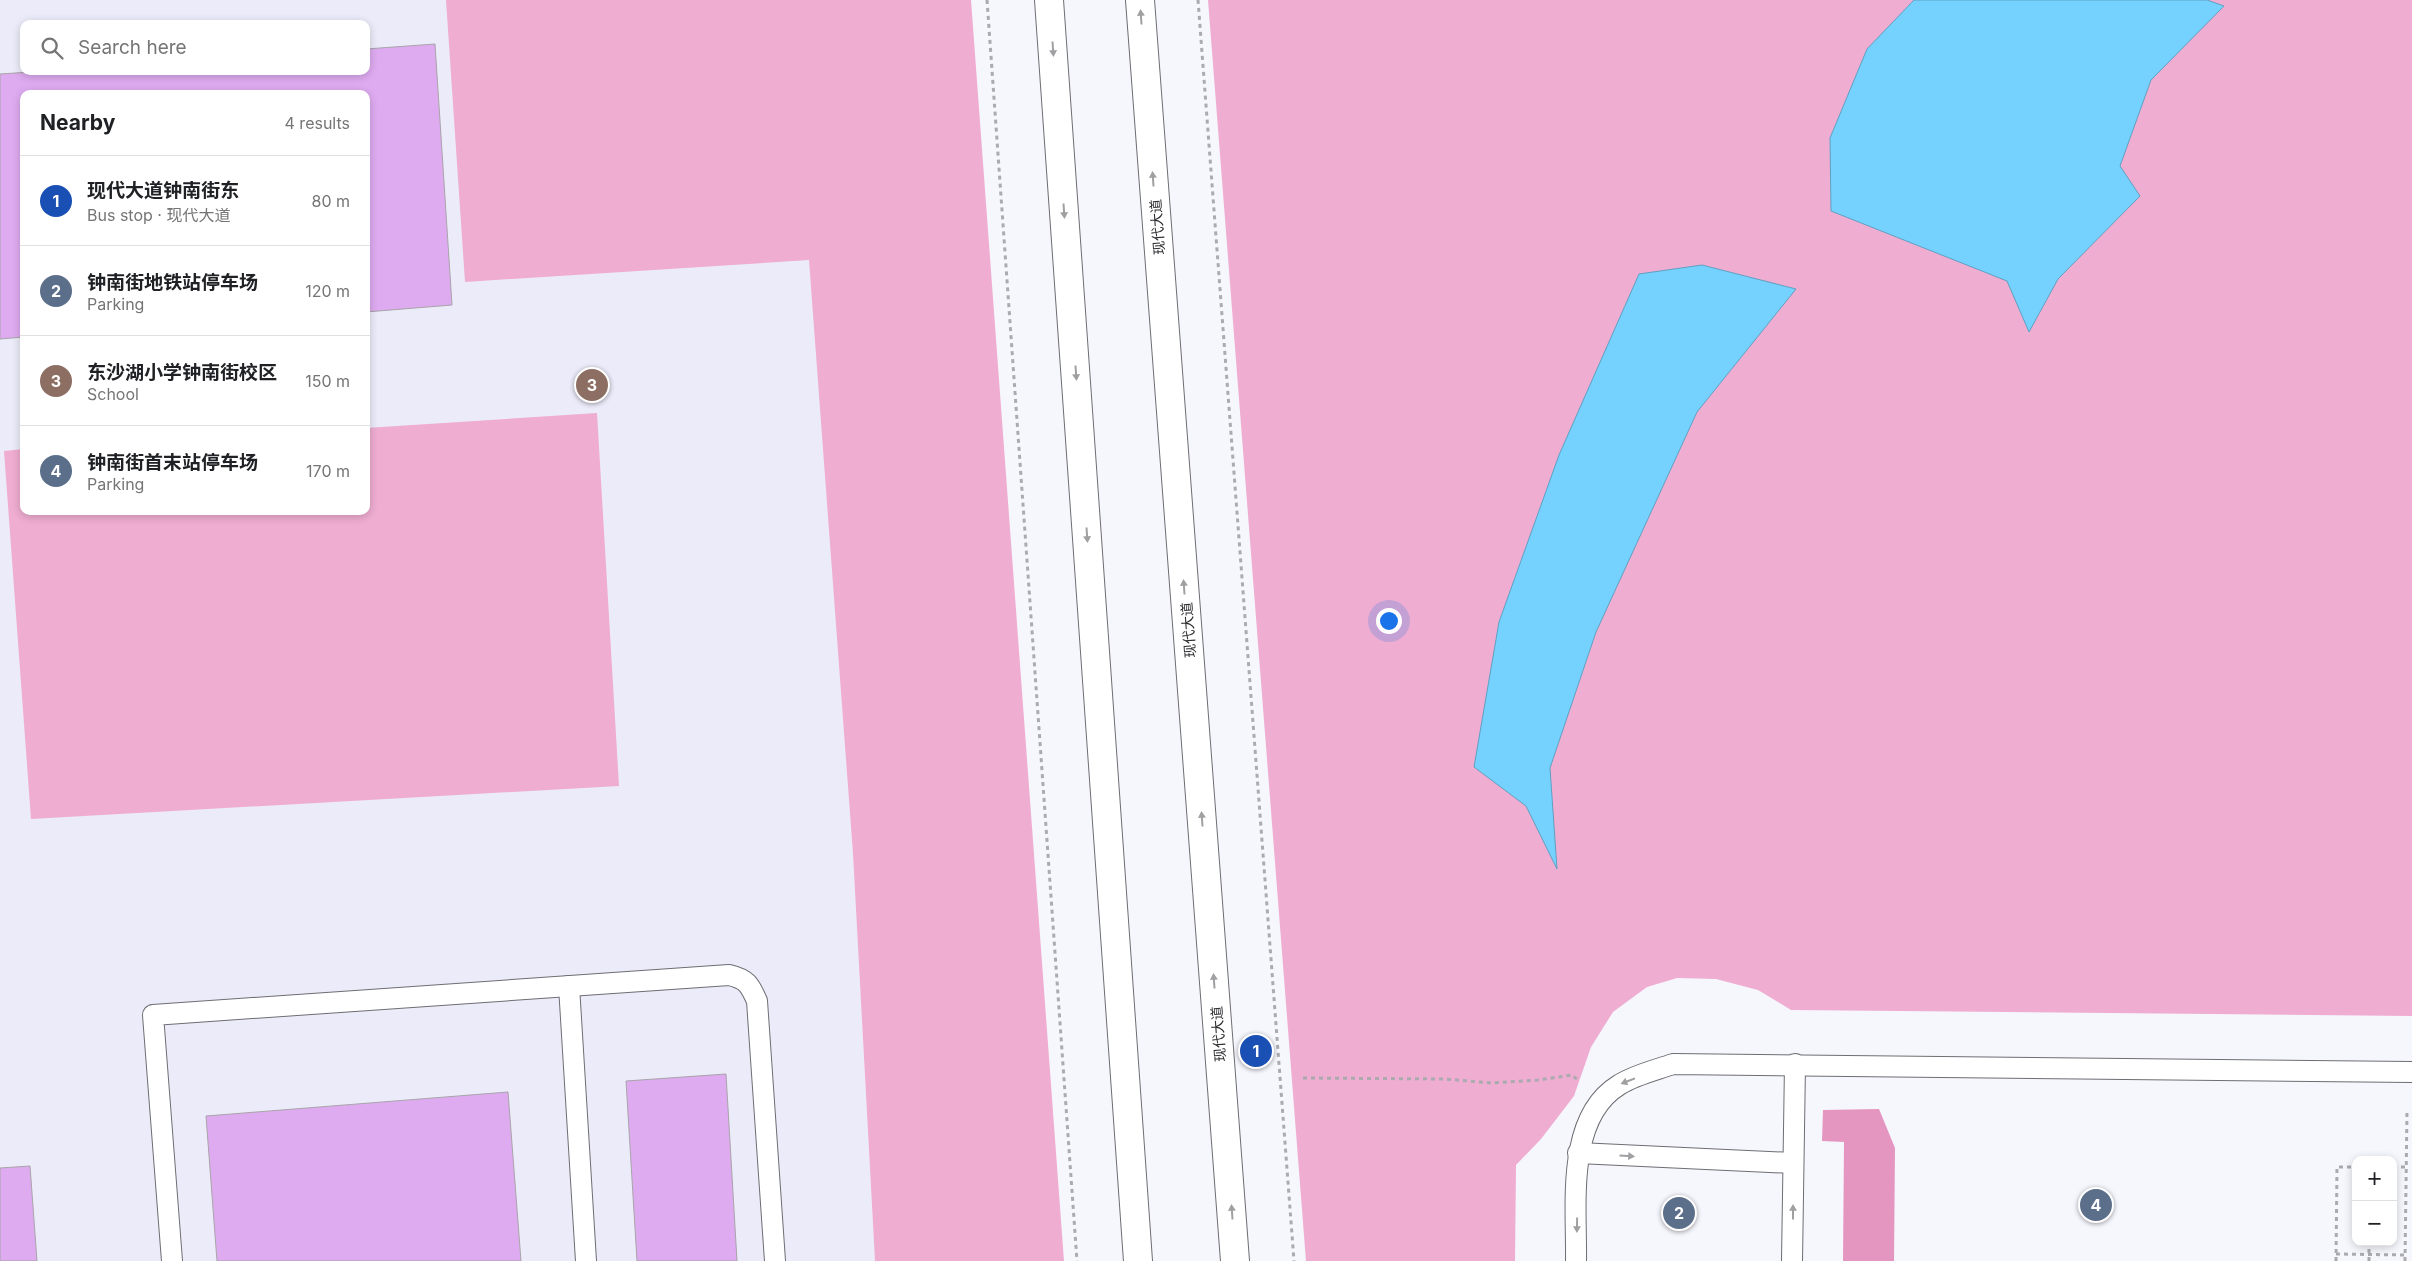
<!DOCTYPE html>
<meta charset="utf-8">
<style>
body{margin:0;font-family:Inter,"Noto Sans SC",sans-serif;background:#f6f6f6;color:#202124}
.controls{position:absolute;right:15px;bottom:15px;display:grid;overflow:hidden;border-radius:10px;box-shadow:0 2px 8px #0003}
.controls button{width:45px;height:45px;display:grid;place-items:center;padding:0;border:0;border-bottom:1px solid #e0e0e0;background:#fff;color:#202124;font:25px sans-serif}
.you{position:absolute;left:1388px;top:620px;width:18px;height:18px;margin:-12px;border:4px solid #fff;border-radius:50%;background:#1a73e8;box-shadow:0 0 0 8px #1a73e833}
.badge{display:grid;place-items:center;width:32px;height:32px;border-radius:50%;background:#d93025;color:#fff;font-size:16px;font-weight:700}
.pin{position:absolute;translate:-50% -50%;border:2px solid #fff;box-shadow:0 1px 5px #0006}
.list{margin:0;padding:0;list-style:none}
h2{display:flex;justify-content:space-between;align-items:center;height:65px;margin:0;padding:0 20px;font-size:21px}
h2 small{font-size:16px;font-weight:400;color:#757577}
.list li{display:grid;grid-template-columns:32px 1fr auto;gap:15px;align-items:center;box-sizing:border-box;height:90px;padding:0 20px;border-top:1px solid #e0e0e0}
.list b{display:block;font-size:19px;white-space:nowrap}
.list p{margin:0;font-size:16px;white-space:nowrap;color:#757577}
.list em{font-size:16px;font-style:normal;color:#757577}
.icon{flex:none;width:28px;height:28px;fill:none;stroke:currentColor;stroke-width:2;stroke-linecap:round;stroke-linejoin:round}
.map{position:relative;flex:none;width:2412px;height:1261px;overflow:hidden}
.search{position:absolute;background:#fff;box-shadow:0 2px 8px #0003;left:20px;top:20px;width:350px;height:55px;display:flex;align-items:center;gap:12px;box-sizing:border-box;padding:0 18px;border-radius:10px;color:#757577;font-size:19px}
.panel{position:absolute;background:#fff;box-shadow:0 2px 8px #0003;left:20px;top:90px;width:350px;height:425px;border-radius:10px}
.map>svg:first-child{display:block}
.built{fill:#ecebf9;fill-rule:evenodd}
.green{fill:#efadd1}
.forest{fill:#e496c1}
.water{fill:#75d2ff;stroke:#5fa0c1}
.building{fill:#deabf0;stroke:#a8a4a9}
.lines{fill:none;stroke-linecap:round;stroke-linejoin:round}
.lane-casing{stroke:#6d6d73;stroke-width:22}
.primary-casing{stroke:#6d6d73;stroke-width:30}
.path{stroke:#aaaaaf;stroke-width:3;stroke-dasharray:4 4;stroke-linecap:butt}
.lane{stroke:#fff;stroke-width:20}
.primary{stroke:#fff;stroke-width:28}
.oneway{fill:#a0a0a2}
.labels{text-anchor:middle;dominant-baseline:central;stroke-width:4;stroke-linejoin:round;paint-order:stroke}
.street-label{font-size:14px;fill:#2d2d30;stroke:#fff}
</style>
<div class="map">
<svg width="2412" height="1261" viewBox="0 0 2412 1261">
<rect width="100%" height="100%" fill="#f6f6fd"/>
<!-- built -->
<path class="built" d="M0 0H791L853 854 875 1261H0ZM24 24H366V71H24ZM24 94H366V511H24Z"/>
<!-- green -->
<g class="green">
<polygon points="446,0 971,0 1064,1261 875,1261 853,854 809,260 465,282"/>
<polygon points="1208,0 2412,0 2412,1016 1791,1010 1758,990 1716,979 1677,978 1647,987 1613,1012 1591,1047 1574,1096 1541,1139 1516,1165 1515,1261 1306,1261"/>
<polygon points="597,413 619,786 31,819 4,451 24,449 24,511 366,511 366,428"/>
</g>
<!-- forest -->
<polygon class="forest" points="1879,1109 1895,1148 1894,1261 1843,1261 1844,1142 1822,1141 1823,1110"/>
<!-- water -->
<g class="water">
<polygon points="1914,0 2207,0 2224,6 2151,80 2120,166 2140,196 2058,279 2029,332 2007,281 1831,211 1830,138 1867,49"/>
<polygon points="1702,265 1796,289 1697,412 1596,632 1550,768 1557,869 1526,806 1474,767 1499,622 1559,455 1639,274"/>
</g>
<!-- building -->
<g class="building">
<polygon points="435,44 452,305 366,312 366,94 24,94 24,337 0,339 0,74 46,71 366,71 366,49"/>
<polygon points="726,1074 737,1261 637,1261 626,1081"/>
<polygon points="508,1092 521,1261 217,1261 206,1116"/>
<polygon points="30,1166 37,1261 0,1261 0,1168"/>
</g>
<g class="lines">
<!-- lane casing -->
<g class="lane-casing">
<g id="lane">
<polyline points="569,986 586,1261"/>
<polyline points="1578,1153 1793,1163"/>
<path d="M172 1261 153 1015 729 975C747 979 750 985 757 1001L775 1261"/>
<path d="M1576 1261C1577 1207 1565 1118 1619 1085 1634 1075 1656 1070 1673 1064L2412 1072"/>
<polyline points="1792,1261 1795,1064"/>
</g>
</g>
<!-- primary casing -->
<g class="primary-casing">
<g id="primary">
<polyline points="1049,0 1138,1261"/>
<polyline points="1140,0 1235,1261"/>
</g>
</g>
<!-- path -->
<g class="path">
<polyline points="987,0 1077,1261"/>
<polyline points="1198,0 1294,1261"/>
<polyline points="1303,1078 1445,1079 1492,1083 1538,1080 1572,1075 1579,1081"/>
<polyline points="2393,1167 2406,1167"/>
<polyline points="2336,1254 2405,1255"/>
<polyline points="2336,1261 2337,1167 2356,1167"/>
<polyline points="2369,1261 2369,1242"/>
<polyline points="2405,1261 2407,1110"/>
</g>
<!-- lane -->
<use href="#lane" class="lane"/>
<!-- primary -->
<use href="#primary" class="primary"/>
</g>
<!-- one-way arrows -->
<defs><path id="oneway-solid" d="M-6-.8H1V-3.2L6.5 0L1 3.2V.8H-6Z" transform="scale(1.25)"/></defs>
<g class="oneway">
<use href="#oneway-solid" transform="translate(1141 17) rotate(-94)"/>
<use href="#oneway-solid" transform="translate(1053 49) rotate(86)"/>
<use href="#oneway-solid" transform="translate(1153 179) rotate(-94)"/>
<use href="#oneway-solid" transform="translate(1064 211) rotate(86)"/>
<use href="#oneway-solid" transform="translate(1076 373) rotate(86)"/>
<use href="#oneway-solid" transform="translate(1087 535) rotate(86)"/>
<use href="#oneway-solid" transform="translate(1184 587) rotate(-94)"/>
<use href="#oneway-solid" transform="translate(1202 819) rotate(-94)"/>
<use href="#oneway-solid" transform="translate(1214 981) rotate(-94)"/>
<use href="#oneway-solid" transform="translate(1628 1081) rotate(159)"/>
<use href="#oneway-solid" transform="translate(1627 1156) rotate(3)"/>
<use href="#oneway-solid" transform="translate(1232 1212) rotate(-94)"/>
<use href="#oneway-solid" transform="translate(1793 1212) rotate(-90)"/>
<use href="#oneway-solid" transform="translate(1577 1225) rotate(91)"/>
</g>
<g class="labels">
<!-- street labels -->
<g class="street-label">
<text transform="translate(1157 227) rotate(-94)">现代大道</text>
<text transform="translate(1188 630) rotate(-94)">现代大道</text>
<text transform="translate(1218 1034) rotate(-94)">现代大道</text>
</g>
</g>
</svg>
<div class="controls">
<button>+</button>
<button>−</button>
</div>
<div class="you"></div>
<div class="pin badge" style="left:1256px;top:1051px;background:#1a4fb4">1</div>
<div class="pin badge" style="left:1679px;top:1213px;background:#5c6f8a">2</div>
<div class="pin badge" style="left:592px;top:385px;background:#8d6e63">3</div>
<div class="pin badge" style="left:2096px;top:1205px;background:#5c6f8a">4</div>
<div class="search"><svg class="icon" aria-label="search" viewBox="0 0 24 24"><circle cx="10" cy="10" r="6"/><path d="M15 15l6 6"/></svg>Search here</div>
<section class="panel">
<h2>Nearby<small>4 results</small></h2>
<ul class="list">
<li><span class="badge" style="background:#1a4fb4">1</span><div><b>现代大道钟南街东</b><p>Bus stop · 现代大道</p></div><em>80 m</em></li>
<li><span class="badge" style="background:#5c6f8a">2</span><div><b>钟南街地铁站停车场</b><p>Parking</p></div><em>120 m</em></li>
<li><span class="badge" style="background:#8d6e63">3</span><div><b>东沙湖小学钟南街校区</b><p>School</p></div><em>150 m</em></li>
<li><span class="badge" style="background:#5c6f8a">4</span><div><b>钟南街首末站停车场</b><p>Parking</p></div><em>170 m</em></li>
</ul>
</section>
</div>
